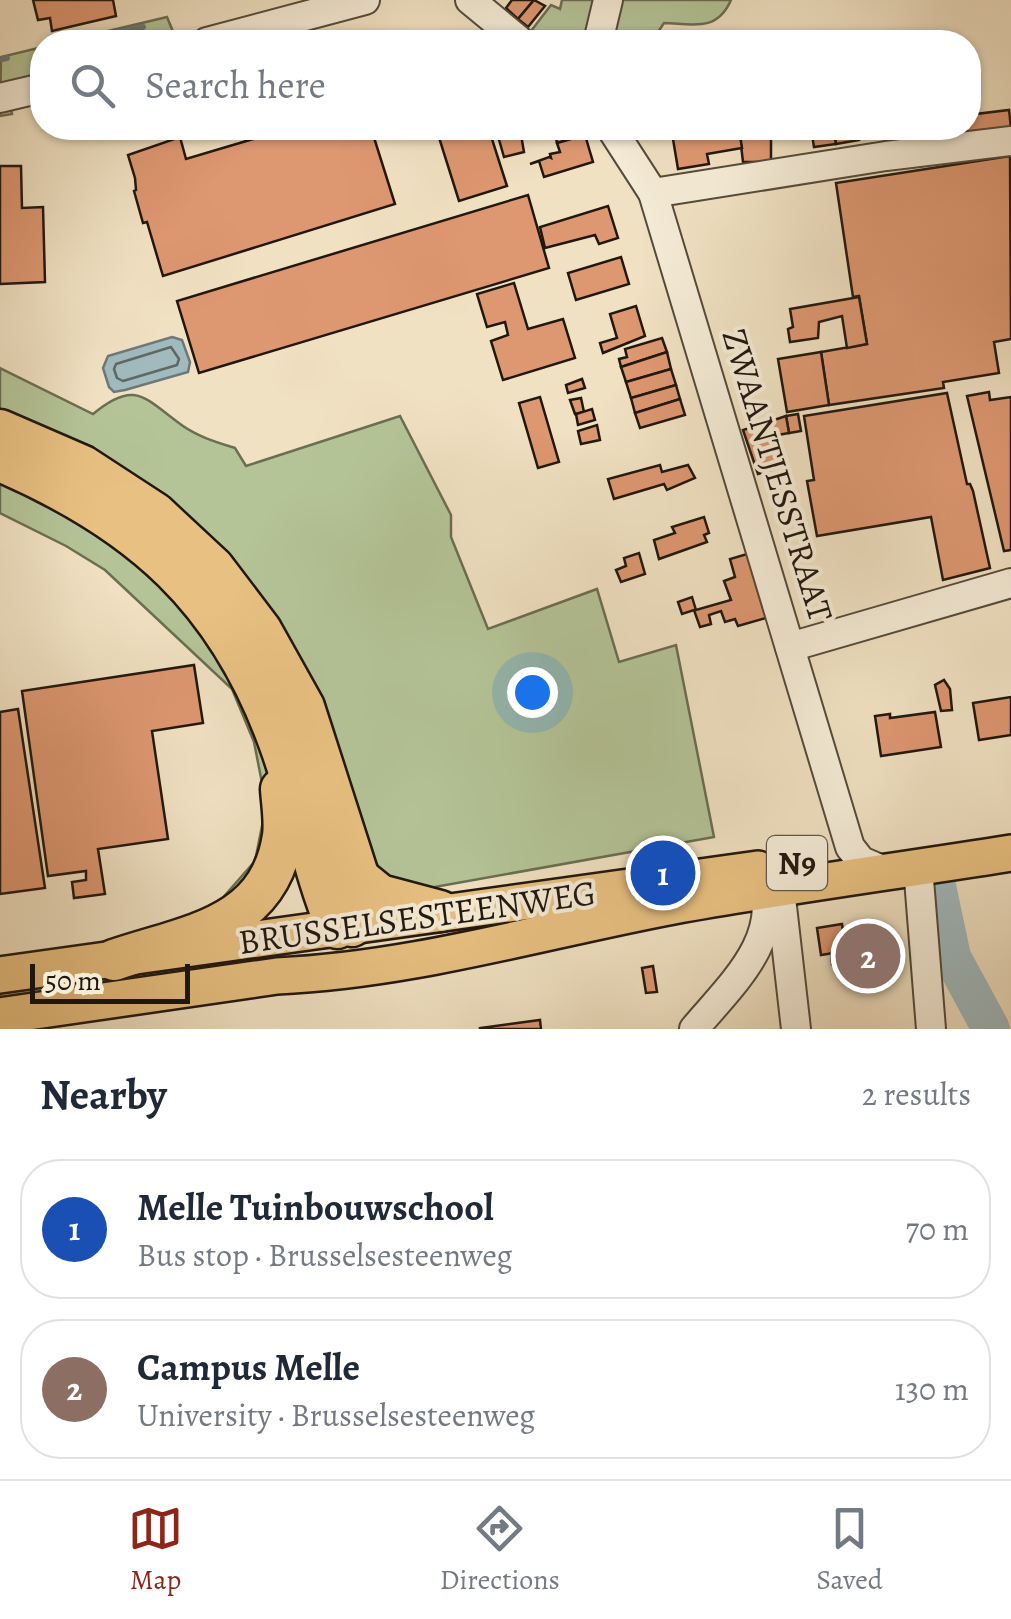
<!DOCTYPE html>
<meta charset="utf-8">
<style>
body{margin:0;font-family:Alegreya,serif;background:#f2f2f3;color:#1f2937}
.scale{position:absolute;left:30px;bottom:25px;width:160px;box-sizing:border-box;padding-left:10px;border:5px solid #20170e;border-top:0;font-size:28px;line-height:35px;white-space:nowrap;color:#20170e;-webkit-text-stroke:8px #f5ecd7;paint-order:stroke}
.you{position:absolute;left:532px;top:692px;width:35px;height:35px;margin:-25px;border:8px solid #fff;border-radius:50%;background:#1a73e8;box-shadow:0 0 0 15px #1a73e833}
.badge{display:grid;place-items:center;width:65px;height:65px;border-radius:50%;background:#8f2418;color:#fff;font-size:32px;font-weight:700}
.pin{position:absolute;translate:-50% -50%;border:5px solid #fff;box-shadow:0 2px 10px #0006}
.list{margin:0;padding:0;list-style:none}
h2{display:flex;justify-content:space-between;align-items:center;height:130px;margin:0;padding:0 40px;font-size:42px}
h2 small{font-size:32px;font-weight:400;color:#747a83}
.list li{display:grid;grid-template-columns:65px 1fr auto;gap:30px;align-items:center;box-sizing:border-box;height:140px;margin:0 20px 20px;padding:0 20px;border:2px solid #e0e1e3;border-radius:40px}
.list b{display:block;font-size:38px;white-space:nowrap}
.list p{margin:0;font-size:32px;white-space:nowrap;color:#747a83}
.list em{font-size:32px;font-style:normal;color:#747a83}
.icon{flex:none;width:55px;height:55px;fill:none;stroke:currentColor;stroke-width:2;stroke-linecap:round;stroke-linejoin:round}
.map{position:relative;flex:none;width:1011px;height:1029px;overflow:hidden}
.search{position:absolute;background:#fff;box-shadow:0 2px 8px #0004;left:30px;right:30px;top:30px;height:110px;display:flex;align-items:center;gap:25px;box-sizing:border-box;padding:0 35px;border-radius:40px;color:#747a83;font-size:38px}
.sheet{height:450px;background:#fff}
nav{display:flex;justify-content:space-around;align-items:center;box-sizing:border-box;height:140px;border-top:2px solid #e0e1e3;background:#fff;font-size:28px;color:#747a83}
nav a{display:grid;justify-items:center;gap:5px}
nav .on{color:#8f2418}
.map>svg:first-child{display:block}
.green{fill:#b4c497;stroke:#6a6e52;stroke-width:2.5}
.water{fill:#a0babe;stroke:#6d7978;stroke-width:2.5}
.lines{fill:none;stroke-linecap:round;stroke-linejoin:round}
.shore{stroke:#606866;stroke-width:2.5}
.stream{stroke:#6d7978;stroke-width:6}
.river{stroke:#a0babe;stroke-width:38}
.building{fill:#dd9771;stroke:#20170e;stroke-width:2.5}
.minor-casing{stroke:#544a3b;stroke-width:32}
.major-casing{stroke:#20170e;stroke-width:40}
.highway-casing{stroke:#20170e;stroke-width:45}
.minor{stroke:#f5ecd7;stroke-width:28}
.major{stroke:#e8c081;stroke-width:35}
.highway{stroke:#e8c081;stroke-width:40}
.labels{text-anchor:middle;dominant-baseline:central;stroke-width:8;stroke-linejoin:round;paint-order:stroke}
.shield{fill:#f5ecd7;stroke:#60574a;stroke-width:2.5}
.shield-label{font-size:32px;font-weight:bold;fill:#20170e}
.street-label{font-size:35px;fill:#20170e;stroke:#f5ecd7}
</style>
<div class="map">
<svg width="1011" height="1029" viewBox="0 0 1011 1029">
<rect width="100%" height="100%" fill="#f0e1c2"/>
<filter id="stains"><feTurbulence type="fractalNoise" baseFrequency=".002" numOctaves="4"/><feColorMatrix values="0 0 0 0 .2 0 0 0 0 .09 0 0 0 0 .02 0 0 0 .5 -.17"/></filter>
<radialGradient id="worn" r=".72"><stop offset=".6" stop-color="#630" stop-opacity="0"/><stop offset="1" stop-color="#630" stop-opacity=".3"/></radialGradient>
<!-- green -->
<g class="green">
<polygon points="562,0 597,0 589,42 546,42 531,31 551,5 560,9"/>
<path d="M621 0H731C717 32 694 24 664 23L651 42H612Z"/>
<polygon points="167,17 174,34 147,42 62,42"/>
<polygon points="42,47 42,75 7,86 12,114 0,116 1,57"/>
<path d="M0 368 93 414C136 378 145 399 183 426 199 437 216 442 235 448L246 466 400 416 451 515V537L488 629 597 589 619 662 676 645 714 837 418 890 397 885 379 868 106 461 58 433 0 411Z"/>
<path d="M0 481C19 489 38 496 56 506 145 553 221 638 256 731 264 750 274 777 274 798 274 822 261 856 256 880L219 902 255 861 264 816 262 783 254 742 232 689 105 570 66 546 0 513Z"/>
<polygon points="283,945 285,961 0,1003 0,983"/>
</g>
<!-- water -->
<polygon class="water" points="172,337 182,340 190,362 188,372 125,390 114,392 109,387 103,368 108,356"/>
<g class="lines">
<!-- shore -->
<polygon class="shore" points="171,347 179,359 177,365 123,381 117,378 114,369 116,364"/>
<!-- stream -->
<g class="stream">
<polyline points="76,42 143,27"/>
<polyline points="2,59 7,58"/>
</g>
<!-- river -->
<polyline class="river" points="937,886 952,957 991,1029"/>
</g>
<!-- building -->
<g class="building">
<polygon points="33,0 113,0 116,16 52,31 50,18 38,20"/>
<polygon points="512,0 534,0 518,19 506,8"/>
<polygon points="534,0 545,6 528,27 518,19"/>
<polygon points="1009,110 1011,128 965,135 968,115"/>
<polygon points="290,128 371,128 395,204 163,276 147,222 143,223 134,191 136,190 135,178 128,155 180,137 186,159"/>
<polygon points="436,128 517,128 491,136 507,186 459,201"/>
<polygon points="554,128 583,128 585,135 557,143"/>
<polygon points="739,128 771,128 771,162 743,162"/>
<polygon points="811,128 834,128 836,144 814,147"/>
<polygon points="834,128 857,128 859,140 836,144"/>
<polygon points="904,128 934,128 934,129 905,133"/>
<polygon points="520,129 524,152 504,157 498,136"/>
<polygon points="739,129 742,148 707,154 709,164 678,169 673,139"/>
<polygon points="585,135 593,162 544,177 539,161 530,164 549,157 551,158 550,154 560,152 557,143"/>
<polygon points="1010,156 1011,339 994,342 999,373 943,382 944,388 829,405 821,352 867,344 859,296 853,297 836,183"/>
<polygon points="0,166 21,166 22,208 43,207 45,282 0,284"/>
<polygon points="528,195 549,268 199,373 177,301"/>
<polygon points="608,206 618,238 599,244 595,235 545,248 540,227"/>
<polygon points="621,257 629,284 576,300 568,273"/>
<polygon points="514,283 528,329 563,319 575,358 503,380 491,341 508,335 505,322 487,327 477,294"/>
<polygon points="859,297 867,344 847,348 842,316 819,322 818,338 790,342 788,329 793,327 790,309"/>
<polygon points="636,306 645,336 603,353 600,343 617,338 610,314"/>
<polygon points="662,338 667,352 621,367 619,359 627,357 625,349"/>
<polygon points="667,352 671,369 626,382 621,367"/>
<polygon points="821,352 829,405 787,412 778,359"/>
<polygon points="671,369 676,385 631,398 626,382"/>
<polygon points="582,379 585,388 568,393 566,385"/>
<polygon points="676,385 680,399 635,413 631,398"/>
<polygon points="989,392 990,400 1011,397 1011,550 1004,551 967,396"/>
<polygon points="947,393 967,484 970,484 973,491 990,568 943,580 931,517 817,536 807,481 814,480 804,416"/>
<polygon points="540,397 559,462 538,468 519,403"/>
<polygon points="581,398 584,412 575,414 570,400"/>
<polygon points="680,399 685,415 640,428 635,413"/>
<polygon points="592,409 595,420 578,425 576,414"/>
<polygon points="798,414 801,431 789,433 786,416"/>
<polygon points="786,416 789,433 778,435 784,453 776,456 765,423"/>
<polygon points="765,423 781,467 758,474 743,430"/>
<polygon points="597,425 600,440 581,444 578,431"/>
<polygon points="660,465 662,472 688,465 695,478 667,490 664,484 614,499 608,479"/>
<polygon points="704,517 709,533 704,535 707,542 659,559 654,540 675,533 672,527"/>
<polygon points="639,553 645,574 621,582 616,570 626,566 624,558"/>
<polygon points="747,554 766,618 738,626 735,619 725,622 721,611 709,615 711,624 700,627 694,610 682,614 678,602 692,597 696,610 731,600 724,581 735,577 730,559"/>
<polygon points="194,665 203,723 152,731 168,839 98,849 105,894 74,898 72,882 86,880 86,871 48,876 22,691"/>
<polygon points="944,680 950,689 952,710 941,711 935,685"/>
<polygon points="1011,697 1011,735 979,740 973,703"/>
<polygon points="18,709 45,888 0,894 0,712"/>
<polygon points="935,712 941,747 881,756 875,716 890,714 890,718"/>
<polygon points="842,924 846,951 821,955 817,928"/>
<polygon points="846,951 847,962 832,964 831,953"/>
<polygon points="653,966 657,992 646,993 642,968"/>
<polygon points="540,1020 541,1029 480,1029 480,1028"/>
</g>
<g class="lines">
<!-- minor casing -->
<g class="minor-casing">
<g id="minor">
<polyline points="470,0 521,42"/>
<polyline points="207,42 365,0"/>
<polyline points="598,42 608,0"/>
<polyline points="0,98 42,88"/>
<polyline points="611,128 653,193 850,847 861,861 887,872"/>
<polyline points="653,193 886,156 1011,141"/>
<polyline points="790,647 1011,583"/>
<polyline points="918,867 931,1029"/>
<polyline points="780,889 796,1029"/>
<path d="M694 1029C729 987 787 936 760 876"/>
</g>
</g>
<!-- major casing -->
<g class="major-casing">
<g id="major">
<polyline points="0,975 758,869"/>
<path d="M0 1016 277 976C412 970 541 931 673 906 785 886 898 871 1011 853"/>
</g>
</g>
<!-- highway casing -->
<g class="highway-casing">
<g id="highway">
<polyline points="0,430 83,466 155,513 214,568 261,630 304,707 359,878 352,926"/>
<path d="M0 461C140 521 228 599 280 745 302 805 312 869 337 928"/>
<polyline points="359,878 380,895 440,911"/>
<path d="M114 960C186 935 269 929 283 836 285 821 282 804 281 789"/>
</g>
</g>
<!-- minor -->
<use href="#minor" class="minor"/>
<!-- major -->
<use href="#major" class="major"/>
<!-- highway -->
<use href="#highway" class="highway"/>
</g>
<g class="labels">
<!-- shield labels -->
<rect class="shield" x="767" y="836" width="60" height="54" rx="8"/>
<g class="shield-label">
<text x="797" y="863">N9</text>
</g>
<!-- street labels -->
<g class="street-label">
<text transform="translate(778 475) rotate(73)">ZWAANTJESSTRAAT</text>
<text transform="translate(417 917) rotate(-8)">BRUSSELSESTEENWEG</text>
</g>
</g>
<rect width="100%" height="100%" filter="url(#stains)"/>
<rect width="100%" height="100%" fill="url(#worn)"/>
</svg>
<div class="scale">50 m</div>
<div class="you"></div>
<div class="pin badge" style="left:663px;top:873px;background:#1a4fb4">1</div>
<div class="pin badge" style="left:868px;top:956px;background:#8d6e63">2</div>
<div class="search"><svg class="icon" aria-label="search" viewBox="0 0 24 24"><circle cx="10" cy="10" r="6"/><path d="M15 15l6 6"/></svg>Search here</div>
</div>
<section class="sheet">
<h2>Nearby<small>2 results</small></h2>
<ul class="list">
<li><span class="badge" style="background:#1a4fb4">1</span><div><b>Melle Tuinbouwschool</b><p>Bus stop · Brusselsesteenweg</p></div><em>70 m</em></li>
<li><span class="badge" style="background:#8d6e63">2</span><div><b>Campus Melle</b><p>University · Brusselsesteenweg</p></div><em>130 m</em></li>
</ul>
</section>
<nav>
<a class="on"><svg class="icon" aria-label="map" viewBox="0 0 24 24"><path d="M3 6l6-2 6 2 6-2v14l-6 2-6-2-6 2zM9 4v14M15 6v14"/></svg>Map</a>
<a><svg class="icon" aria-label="directions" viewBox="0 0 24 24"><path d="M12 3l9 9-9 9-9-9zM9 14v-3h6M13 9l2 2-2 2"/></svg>Directions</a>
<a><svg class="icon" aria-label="saved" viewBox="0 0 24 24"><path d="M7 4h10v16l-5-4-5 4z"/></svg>Saved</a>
</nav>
